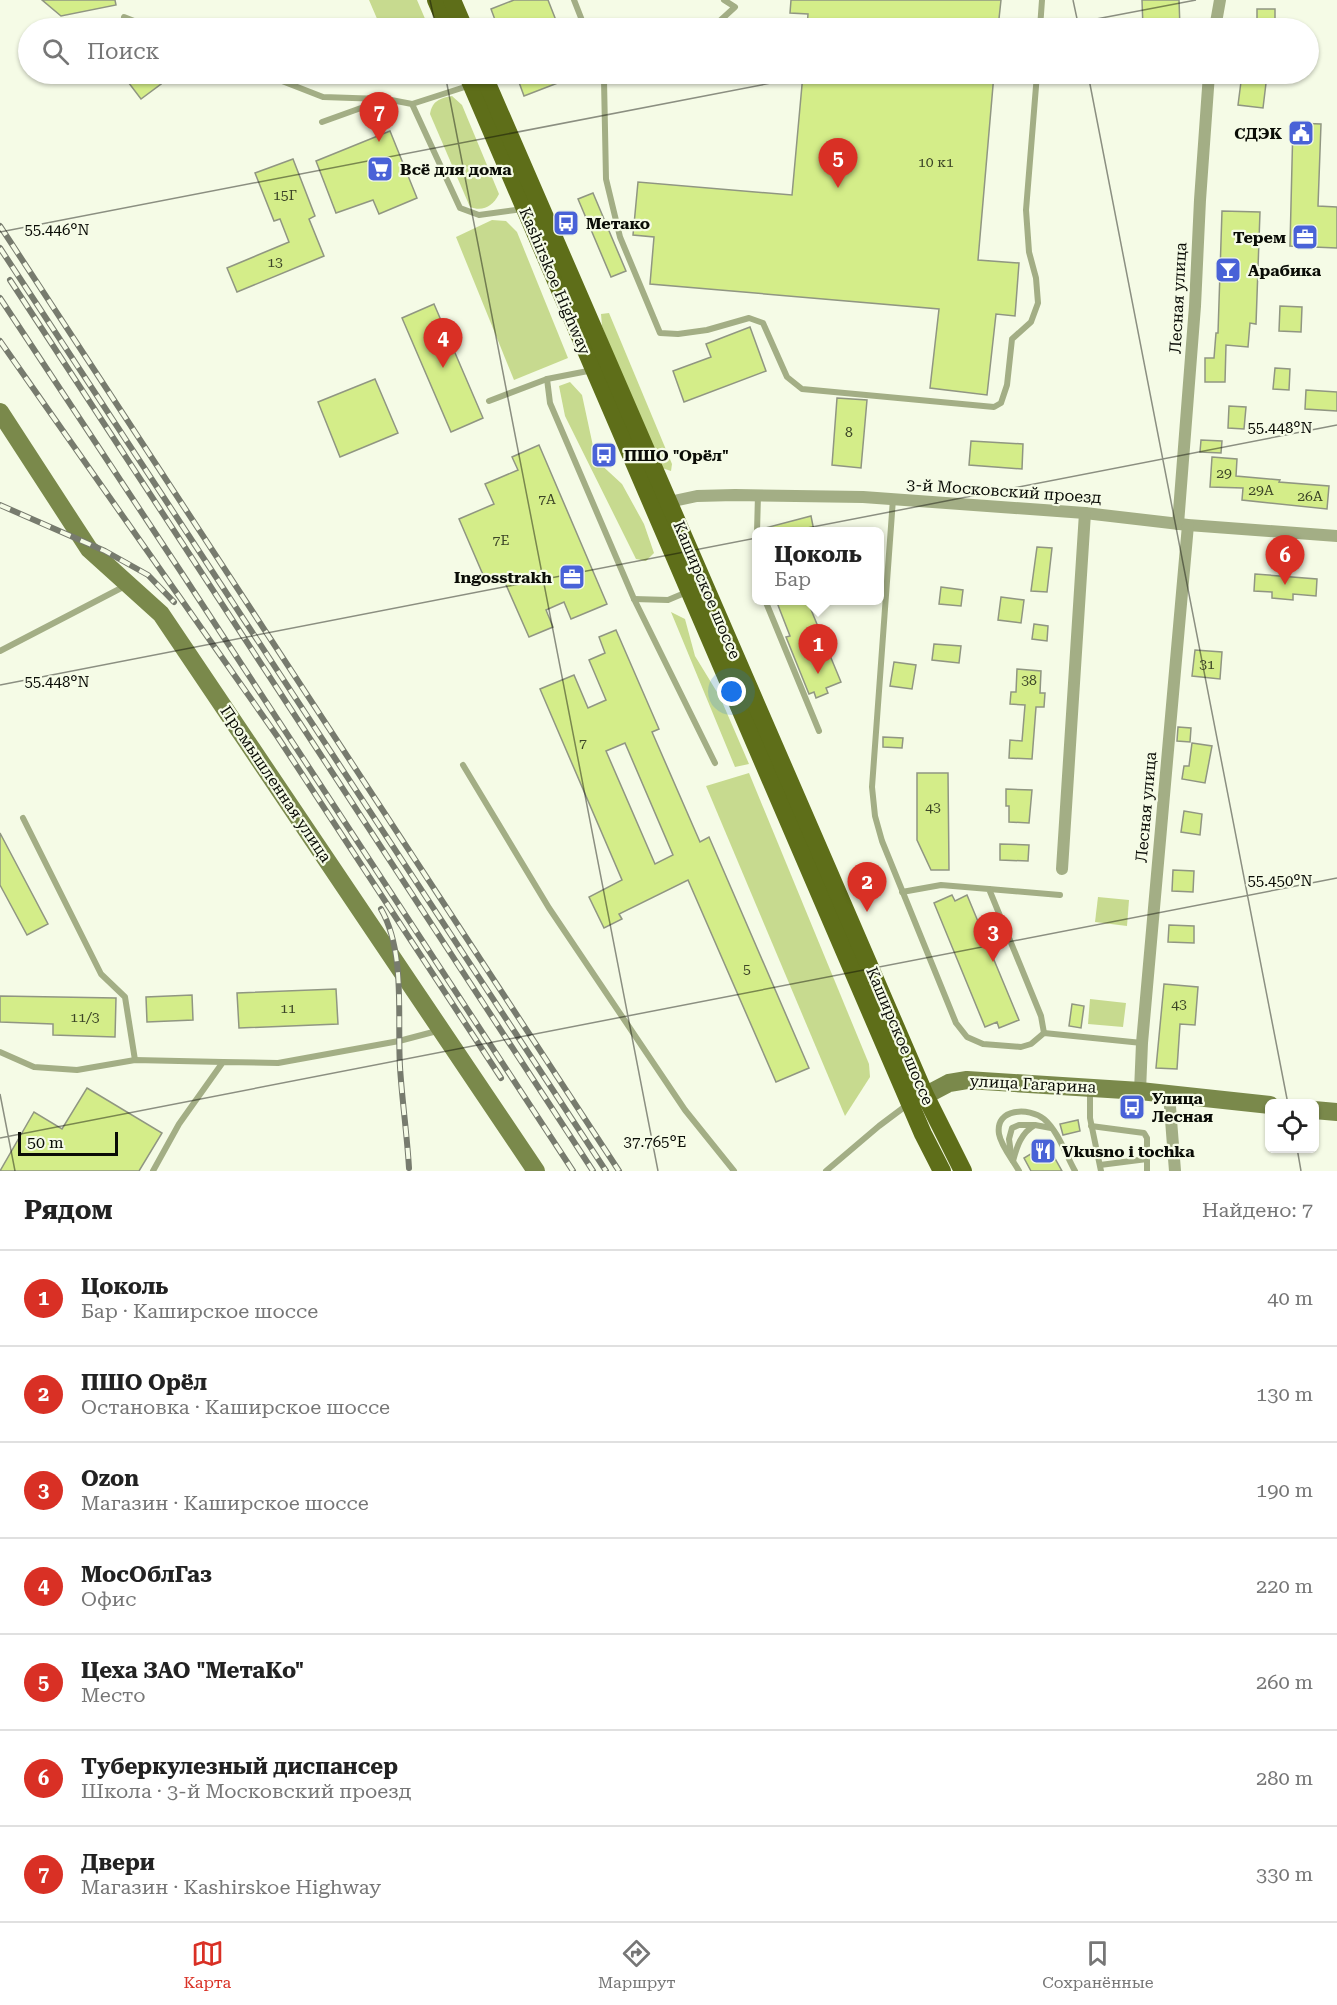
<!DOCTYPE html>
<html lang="ru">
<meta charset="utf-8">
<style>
body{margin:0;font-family:"Roboto Serif",serif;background:#f6f6f6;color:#222}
.controls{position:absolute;right:18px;bottom:18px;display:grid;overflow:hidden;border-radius:9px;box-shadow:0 2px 4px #0004}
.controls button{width:54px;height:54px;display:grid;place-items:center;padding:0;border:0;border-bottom:2px solid #e0e0e0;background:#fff;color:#222;font:30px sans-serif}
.scale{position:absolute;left:18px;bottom:15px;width:100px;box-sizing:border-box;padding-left:6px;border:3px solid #0a0c06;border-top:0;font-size:16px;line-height:21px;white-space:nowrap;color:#0a0c06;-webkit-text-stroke:4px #f5fbe6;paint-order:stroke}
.you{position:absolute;left:732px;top:692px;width:21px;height:21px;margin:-15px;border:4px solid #fff;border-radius:50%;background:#1a73e8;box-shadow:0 0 0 9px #1a73e833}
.badge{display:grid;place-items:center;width:39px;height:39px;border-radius:50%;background:#d93025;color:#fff;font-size:20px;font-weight:700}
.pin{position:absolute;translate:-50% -50px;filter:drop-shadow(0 2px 3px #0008)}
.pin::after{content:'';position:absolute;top:32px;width:21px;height:18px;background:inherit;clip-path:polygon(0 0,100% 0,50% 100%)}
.popup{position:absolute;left:752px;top:527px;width:132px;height:78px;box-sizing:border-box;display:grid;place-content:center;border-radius:9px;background:#fff;filter:drop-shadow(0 2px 4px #0005);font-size:20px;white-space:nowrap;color:#767676}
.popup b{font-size:22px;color:#222}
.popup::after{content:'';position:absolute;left:50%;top:100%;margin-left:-12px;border:12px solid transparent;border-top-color:#fff}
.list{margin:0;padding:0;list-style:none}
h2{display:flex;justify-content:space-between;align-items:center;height:78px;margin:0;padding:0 24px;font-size:26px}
h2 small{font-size:20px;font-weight:400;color:#767676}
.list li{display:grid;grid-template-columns:39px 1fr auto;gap:18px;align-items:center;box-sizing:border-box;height:96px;padding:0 24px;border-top:2px solid #e0e0e0}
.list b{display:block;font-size:22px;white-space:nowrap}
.list p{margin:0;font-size:20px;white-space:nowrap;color:#767676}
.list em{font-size:20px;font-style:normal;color:#767676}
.icon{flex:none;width:33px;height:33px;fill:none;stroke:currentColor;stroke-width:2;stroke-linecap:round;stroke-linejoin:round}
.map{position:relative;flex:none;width:1337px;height:1171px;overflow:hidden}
.search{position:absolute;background:#fff;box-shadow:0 2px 4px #0004;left:18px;right:18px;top:18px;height:66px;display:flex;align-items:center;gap:15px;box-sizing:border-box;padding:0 21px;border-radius:33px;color:#767676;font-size:22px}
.sheet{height:750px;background:#fff}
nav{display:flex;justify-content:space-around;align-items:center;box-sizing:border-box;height:84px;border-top:2px solid #e0e0e0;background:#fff;font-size:16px;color:#767676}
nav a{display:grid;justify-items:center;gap:3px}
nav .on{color:#d93025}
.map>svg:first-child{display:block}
.green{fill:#c7da8f}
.building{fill:#d4ed89;stroke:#909682;stroke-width:1.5;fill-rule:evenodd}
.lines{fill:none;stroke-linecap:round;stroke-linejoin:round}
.lane{stroke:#a3ae85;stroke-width:6}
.street{stroke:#a3ae85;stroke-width:12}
.secondary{stroke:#7a894b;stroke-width:18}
.primary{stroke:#5e6e19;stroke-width:18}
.rail-casing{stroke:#777b6e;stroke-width:6}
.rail{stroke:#f5fbe6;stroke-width:4;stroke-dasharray:11;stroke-linecap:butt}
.ticks{fill:none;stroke:#0a0c06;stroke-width:1.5;stroke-opacity:0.45}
.labels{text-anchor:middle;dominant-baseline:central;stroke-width:4.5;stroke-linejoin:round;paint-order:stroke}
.number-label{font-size:14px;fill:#3c4427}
.poi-label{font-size:16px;font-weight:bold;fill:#0a0c06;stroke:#f5fbe6;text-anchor:start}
.street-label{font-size:16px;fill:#0a0c06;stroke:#f5fbe6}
.ticks-label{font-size:15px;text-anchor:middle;fill:#0a0c06;stroke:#f5fbe6;stroke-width:4.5;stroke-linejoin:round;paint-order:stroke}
</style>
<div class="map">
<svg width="1337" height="1171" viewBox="0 0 1337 1171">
<rect width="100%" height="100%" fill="#f5fbe6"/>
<!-- green -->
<g class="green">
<polygon points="369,0 417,0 429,28 396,28 394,23 381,28"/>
<path d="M452 96 462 105 499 194C493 206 483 212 470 207L430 114C432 101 440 98 452 96Z"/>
<polygon points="492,220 506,221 517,232 568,358 514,380 456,237"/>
<polygon points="609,313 672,464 671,471 662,468 649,445 602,326 601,314"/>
<polygon points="570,382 582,395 596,460 622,484 644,524 654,553 646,561 636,559 565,416 559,386"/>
<polygon points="671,612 685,619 695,656 720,697 749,764 735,767"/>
<polygon points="749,773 869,1064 870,1077 845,1116 706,786"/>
<polygon points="1098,897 1129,900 1127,926 1095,922"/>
<polygon points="1090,999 1126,1003 1123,1027 1088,1024"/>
</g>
<!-- building -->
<g class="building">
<polygon points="42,0 115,0 116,5 61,16"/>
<polygon points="514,0 548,0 559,28 498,28 491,9"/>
<polygon points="791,0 1001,0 998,28 807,28 808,14 790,13"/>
<polygon points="1142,0 1179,0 1180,28 1143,28"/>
<rect x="1257" y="9" width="18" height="19"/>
<polygon points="122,74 153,74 161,84 141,99"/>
<polygon points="516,74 581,74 524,96"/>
<polygon points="803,74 994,74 978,260 1019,263 1015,316 996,314 987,395 930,388 939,309 650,284 654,237 633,235 638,182 792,195"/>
<polygon points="1242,74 1267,75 1263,108 1238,105"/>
<polygon points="1293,123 1321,124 1318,206 1337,207 1337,248 1290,246"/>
<polygon points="390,131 417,198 379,214 373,200 336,213 316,161"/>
<polygon points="293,159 315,216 309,219 324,256 237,292 227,268 289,242 280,219 274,221 255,173"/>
<polygon points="593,193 626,271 611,277 578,199"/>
<polygon points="1222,211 1260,212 1256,324 1250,323 1248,347 1226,345 1225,382 1205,382 1205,358 1214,358 1216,333 1218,333"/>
<polygon points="434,304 483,418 451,432 402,318"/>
<polygon points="1280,306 1302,307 1301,332 1279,331"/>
<polygon points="750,327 766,371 684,402 673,371 711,357 706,344"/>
<polygon points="1275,368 1290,369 1289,390 1273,389"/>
<polygon points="375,379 398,433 340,457 318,402"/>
<polygon points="1306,390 1337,392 1337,411 1305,409"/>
<polygon points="837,398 867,400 861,468 832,465"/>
<polygon points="1229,406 1246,407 1244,429 1228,428"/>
<polygon points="1201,440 1222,441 1221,453 1200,452"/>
<polygon points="971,441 1023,444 1022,469 969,465"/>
<polygon points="539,445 607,604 571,619 564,602 546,610 553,627 529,637 503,578 487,584 459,519 494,504 485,484 518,470 512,457"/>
<polygon points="1212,457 1237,459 1236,476 1280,480 1279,482 1329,486 1327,509 1242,500 1243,488 1210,487"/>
<polygon points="811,516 814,531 765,531 765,528"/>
<polygon points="1037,547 1052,548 1047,592 1031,591"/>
<polygon points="1255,574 1317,579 1316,596 1293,594 1293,600 1272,598 1272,592 1254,591"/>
<polygon points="941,587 963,590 961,606 939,604"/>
<polygon points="1001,597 1024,600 1021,623 998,620"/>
<polygon points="776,600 807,600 841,682 826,688 828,693 816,698 814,692 809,694 786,637 790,636"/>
<polygon points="1034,624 1048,626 1047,641 1032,639"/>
<path d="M616 630 659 729 652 732 700 842 709 837 809 1068 776 1082 688 880 619 914 622 919 604 928 589 897 622 880 540 689 574 675 588 708 606 700 589 660 605 653 599 637ZM625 743 673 855 655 864 606 751Z"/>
<polygon points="934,644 961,646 959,663 932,660"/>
<polygon points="1195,650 1222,652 1220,679 1192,676"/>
<polygon points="894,662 916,665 912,689 890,686"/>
<polygon points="1017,669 1041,671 1040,693 1045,693 1044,707 1036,707 1032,759 1009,758 1010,740 1022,741 1025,705 1010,704 1011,692 1016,692"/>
<polygon points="1178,727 1191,728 1190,742 1177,741"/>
<polygon points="883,737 903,738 902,748 883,747"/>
<polygon points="1192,743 1212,746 1205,783 1182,779 1184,766 1189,766"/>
<polygon points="917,773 948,773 949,870 931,870 917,840"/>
<polygon points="1006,789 1032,790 1029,823 1009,822 1009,806 1006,806"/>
<polygon points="1184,811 1202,814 1200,835 1181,832"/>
<polygon points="0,833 48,924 27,935 0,885"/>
<polygon points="1000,844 1029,845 1028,861 1000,860"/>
<polygon points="1173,870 1194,871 1193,892 1172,891"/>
<polygon points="952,895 955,901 967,895 1019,1020 999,1028 997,1022 985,1027 934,903"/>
<polygon points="1169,925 1194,926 1194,943 1168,942"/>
<polygon points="1164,984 1198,987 1195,1025 1180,1024 1177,1069 1156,1068"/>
<polygon points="336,989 338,1024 239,1028 237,993"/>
<polygon points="192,995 193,1020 147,1022 146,997"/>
<polygon points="0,996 116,998 115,1037 53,1035 53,1024 0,1022"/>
<polygon points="1072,1004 1084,1006 1081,1028 1069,1026"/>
<polygon points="87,1088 162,1133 139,1171 0,1171 34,1112 62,1129"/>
<polygon points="1078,1120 1080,1131 1063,1135 1060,1124"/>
<polygon points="1044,1146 1048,1146 1062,1171 1031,1171 1024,1158"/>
</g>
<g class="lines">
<!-- lane -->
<g class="lane">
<polyline points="574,0 585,28"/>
<polyline points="124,17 152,28"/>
<polyline points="712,28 735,7 724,0"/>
<polyline points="1040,28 1042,0"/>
<polyline points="264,74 323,97 382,99"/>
<polyline points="602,74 604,80 606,179 620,237 660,333 678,334 707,330 749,318 763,323 787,377 802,389 994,407 1001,403 1007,385 1012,339 1031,322 1038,303 1036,278 1029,252 1026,210 1037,74"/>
<polyline points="604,80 641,78 648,74"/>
<polyline points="412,104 471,85"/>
<polyline points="322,122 386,99 412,104 460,208 479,215 523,209"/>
<polyline points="547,379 550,403 634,599 715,763"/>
<polyline points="489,401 547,379 593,370"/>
<polyline points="893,499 872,787 875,816 882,841 956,1023 967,1037 983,1044 1021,1047 1031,1044 1044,1033 1142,1043"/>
<polyline points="757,532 758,495"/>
<polyline points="1281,570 1285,532"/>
<polyline points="634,599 668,600 687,592"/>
<polyline points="765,600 819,731"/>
<polyline points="0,651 127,585"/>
<polyline points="463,765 549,908 685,1110 734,1171"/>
<polyline points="23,818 101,974 125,997 135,1060"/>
<polyline points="989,889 1060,895"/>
<polyline points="902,892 941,885 989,889 1041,1016 1044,1033"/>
<polyline points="0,1052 34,1067 77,1070 135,1060 223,1062"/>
<polyline points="1090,1089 1090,1118 1101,1171"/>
<polyline points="1091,1126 1144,1133 1147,1138 1147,1171"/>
<polyline points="1011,1154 1009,1139 1012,1128 1019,1125 1034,1125"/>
<path d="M1013 1161C1017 1146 1021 1133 1035 1125L1051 1128"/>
<polyline points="1100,1165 1147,1159"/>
<polyline points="153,1171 179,1124 223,1062 278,1063 399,1041 437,1031"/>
<polyline points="826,1171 879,1126 907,1105"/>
<path d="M1019 1171C1013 1160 1001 1146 999 1134 995 1108 1029 1107 1044 1119 1058 1131 1066 1155 1075 1171"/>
</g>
<!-- street -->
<g class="street">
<polyline points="1215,28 1220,0"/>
<polyline points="669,502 697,496 735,495 863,497 1085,513 1188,525 1337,536"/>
<polyline points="1178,524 1195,306 1200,200 1209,74"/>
<polyline points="1062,869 1085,513"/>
<polyline points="1140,1091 1142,1043 1188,525"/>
<polyline points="1169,1094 1175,1171"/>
</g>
<!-- secondary -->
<g class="secondary">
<polyline points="0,412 89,549 161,614 536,1171"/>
<polyline points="911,1103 949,1083 967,1080 1140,1091 1270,1105"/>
<polyline points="1314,1110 1337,1112"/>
</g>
<!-- primary -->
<g class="primary">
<polyline points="436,0 448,28"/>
<polyline points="452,0 464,28"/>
<polyline points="467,74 923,1134 942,1171"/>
<path d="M483 74C628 415 779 754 925 1095L963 1171"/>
</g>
<!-- rail casing -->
<g class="rail-casing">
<g id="rail">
<polyline points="0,226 619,1171"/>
<polyline points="0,248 606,1171"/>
<polyline points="10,280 593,1171"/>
<polyline points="0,298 185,578 573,1171"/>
<polyline points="0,341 277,736 501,1078"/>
<polyline points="0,505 105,551 148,575 174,602"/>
<path d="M381 909C406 953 397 1017 400 1067 402 1100 407 1134 409 1168"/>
</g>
</g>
<!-- rail -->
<use href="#rail" class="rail"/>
</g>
<!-- ticks -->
<path class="ticks" d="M430 0 436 28M1073 0 1079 28M1049 28 1196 0M445 74 658 1171M1088 74 1288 1104M0 232 818 74M0 685 1337 425M0 1094 15 1171M0 1138 1337 878M1297 1148 1301 1171"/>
<!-- icons -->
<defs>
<g id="civic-square" transform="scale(1.35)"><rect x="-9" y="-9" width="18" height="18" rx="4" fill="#4962d7" stroke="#f5fbe6"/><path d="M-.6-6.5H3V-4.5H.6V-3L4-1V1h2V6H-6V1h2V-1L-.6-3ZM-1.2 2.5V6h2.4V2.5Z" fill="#fff"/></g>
<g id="supermarket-square" transform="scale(1.35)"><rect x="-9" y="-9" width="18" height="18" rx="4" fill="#4962d7" stroke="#f5fbe6"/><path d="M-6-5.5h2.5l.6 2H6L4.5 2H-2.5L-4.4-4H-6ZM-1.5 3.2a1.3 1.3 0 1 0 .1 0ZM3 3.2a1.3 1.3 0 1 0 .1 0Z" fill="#fff"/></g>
<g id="bus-square" transform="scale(1.35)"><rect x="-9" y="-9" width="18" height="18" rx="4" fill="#4962d7" stroke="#f5fbe6"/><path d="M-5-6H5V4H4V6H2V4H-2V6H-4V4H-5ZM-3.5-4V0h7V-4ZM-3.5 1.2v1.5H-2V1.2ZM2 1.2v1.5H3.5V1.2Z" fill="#fff"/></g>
<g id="office-square" transform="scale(1.35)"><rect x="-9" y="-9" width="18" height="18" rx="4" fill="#4962d7" stroke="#f5fbe6"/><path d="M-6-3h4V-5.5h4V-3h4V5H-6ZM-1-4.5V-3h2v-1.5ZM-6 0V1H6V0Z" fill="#fff"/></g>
<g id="bar-square" transform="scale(1.35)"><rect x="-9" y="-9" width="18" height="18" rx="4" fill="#4962d7" stroke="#f5fbe6"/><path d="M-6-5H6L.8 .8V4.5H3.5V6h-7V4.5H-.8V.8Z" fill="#fff"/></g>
<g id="restaurant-square" transform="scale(1.35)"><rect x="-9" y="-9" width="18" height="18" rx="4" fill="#4962d7" stroke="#f5fbe6"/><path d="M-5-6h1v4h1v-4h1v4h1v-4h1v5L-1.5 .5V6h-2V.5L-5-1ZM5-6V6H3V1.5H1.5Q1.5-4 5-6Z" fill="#fff"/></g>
</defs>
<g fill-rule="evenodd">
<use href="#civic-square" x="1301" y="133"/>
<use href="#supermarket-square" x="380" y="169"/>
<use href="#bus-square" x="566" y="223"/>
<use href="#office-square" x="1305" y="237"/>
<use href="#bar-square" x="1228" y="270"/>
<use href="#bus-square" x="604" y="455"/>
<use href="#office-square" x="572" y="577"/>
<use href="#bus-square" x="1132" y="1107"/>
<use href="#restaurant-square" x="1043" y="1151"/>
</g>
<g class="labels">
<!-- number labels -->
<g class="number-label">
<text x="936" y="162">10 к1</text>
<text x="285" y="195">15Г</text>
<text x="275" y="262">13</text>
<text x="849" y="432">8</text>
<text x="1224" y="473">29</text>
<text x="1261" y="490">29А</text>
<text x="1310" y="496">26А</text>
<text x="547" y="499">7А</text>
<text x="501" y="540">7Е</text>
<text x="1207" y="664">31</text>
<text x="1029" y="680">38</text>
<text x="583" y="743">7</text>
<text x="933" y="807">43</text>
<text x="747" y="969">5</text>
<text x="1179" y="1004">43</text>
<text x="288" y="1008">11</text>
<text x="85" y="1017">11/3</text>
</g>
<!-- poi labels -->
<g class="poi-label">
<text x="1282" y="133" text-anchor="end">СДЭК</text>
<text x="400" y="169">Всё для дома</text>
<text x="586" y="223">Метако</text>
<text x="1286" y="237" text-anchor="end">Терем</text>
<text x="1248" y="270">Арабика</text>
<text x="624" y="455">ПШО "Орёл"</text>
<text x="552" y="577" text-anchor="end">Ingosstrakh</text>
<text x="1152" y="1098">Улица<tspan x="1152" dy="18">Лесная</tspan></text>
<text x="1062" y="1151">Vkusno i tochka</text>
</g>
<!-- street labels -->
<g class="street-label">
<text transform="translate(555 281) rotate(67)">Kashirskoe Highway</text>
<text transform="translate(1178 298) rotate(-87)">Лесная улица</text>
<text transform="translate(1004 491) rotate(4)">3-й Московский проезд</text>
<text transform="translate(707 590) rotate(67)">Каширское шоссе</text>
<text transform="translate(276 784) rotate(56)">Промышленная улица</text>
<text transform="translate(1146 807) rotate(-85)">Лесная улица</text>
<text transform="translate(900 1036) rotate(67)">Каширское шоссе</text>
<text transform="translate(1033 1084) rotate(3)">улица Гагарина</text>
</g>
</g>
<g class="ticks-label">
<text x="57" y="235">55.446°N</text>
<text x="1280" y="433">55.448°N</text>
<text x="57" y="687">55.448°N</text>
<text x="1280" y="886">55.450°N</text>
<text x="655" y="1147">37.765°E</text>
</g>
</svg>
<div class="controls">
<button><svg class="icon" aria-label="locate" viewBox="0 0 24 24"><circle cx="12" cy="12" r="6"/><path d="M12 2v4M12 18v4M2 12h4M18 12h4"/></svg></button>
</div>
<div class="scale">50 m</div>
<div class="you"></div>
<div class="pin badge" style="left:818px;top:674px">1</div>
<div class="popup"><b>Цоколь</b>Бар</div>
<div class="pin badge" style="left:867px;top:912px">2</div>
<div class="pin badge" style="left:993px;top:962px">3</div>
<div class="pin badge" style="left:443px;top:368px">4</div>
<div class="pin badge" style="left:838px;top:188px">5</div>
<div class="pin badge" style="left:1285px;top:585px">6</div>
<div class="pin badge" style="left:379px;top:142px">7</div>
<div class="search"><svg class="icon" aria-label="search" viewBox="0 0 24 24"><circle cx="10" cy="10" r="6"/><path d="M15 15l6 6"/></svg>Поиск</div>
</div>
<section class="sheet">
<h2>Рядом<small>Найдено: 7</small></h2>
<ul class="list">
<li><span class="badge">1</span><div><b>Цоколь</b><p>Бар · Каширское шоссе</p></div><em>40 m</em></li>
<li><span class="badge">2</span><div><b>ПШО Орёл</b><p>Остановка · Каширское шоссе</p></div><em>130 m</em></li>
<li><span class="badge">3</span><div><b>Ozon</b><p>Магазин · Каширское шоссе</p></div><em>190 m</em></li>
<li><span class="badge">4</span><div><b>МосОблГаз</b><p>Офис</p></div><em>220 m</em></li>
<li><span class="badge">5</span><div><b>Цеха ЗАО &quot;МетаКо&quot;</b><p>Место</p></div><em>260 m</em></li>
<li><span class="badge">6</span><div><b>Туберкулезный диспансер</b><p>Школа · 3-й Московский проезд</p></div><em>280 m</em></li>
<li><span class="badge">7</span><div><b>Двери</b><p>Магазин · Kashirskoe Highway</p></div><em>330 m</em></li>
</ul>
</section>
<nav>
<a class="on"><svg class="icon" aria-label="map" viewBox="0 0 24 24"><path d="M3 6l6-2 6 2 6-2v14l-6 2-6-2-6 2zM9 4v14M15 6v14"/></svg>Карта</a>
<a><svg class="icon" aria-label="directions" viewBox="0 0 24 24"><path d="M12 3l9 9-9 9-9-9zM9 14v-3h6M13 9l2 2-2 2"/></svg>Маршрут</a>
<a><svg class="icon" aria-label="saved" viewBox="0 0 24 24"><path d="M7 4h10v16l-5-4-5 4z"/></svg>Сохранённые</a>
</nav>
